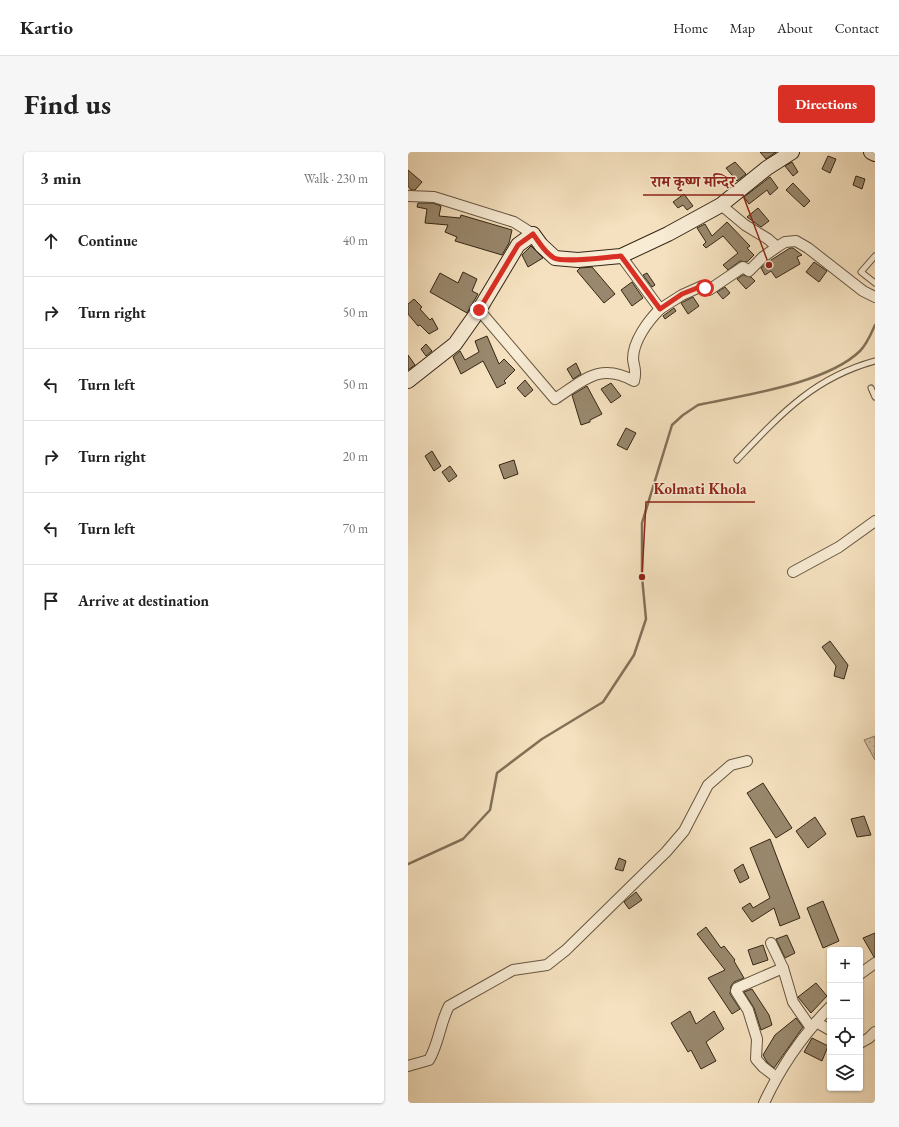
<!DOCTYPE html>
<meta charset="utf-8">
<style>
body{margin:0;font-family:"EB Garamond","Noto Serif Devanagari",serif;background:#f6f6f6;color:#222}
.controls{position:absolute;right:12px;bottom:12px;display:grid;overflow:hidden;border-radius:4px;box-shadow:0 1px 3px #0004}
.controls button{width:36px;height:36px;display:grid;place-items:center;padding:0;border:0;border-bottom:1px solid #e0e0e0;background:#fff;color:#222;font:20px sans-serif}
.stop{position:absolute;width:12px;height:12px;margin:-9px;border:3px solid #d93025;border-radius:50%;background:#fff}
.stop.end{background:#d93025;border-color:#fff;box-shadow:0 1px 4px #0008}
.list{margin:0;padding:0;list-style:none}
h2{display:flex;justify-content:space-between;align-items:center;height:52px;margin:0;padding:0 16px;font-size:17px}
h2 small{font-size:13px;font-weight:400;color:#767676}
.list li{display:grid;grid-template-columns:26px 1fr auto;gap:12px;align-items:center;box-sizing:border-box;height:72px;padding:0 16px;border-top:1px solid #e0e0e0}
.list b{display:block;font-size:15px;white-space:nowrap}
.list em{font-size:13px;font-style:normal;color:#767676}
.icon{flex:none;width:22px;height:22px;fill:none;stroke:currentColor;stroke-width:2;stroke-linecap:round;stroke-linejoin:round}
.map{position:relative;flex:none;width:467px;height:951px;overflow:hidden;border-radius:4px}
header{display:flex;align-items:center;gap:24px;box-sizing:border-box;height:56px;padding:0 20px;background:#fff;border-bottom:1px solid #e0e0e0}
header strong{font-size:19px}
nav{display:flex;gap:22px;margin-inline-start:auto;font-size:14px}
.intro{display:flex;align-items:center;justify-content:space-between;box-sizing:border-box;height:96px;padding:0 24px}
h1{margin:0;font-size:28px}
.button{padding:10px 18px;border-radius:4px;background:#d93025;color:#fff;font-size:14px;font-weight:700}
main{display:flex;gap:24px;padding:0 24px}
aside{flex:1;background:#fff;border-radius:4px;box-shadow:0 1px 3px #0004}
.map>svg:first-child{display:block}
.park{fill:url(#park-dots);stroke:#86745c}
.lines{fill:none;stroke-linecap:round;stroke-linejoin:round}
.stream{stroke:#827158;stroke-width:2.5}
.building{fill:#99886d;stroke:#362715}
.lane-casing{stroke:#665640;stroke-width:7}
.street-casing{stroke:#665640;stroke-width:12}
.secondary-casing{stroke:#362715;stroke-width:16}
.lane{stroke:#f8ecd5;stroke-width:5}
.street{stroke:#f8ecd5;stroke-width:10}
.secondary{stroke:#f8ecd5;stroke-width:14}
.route{stroke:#d93025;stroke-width:5}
.leader{fill:none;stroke:#8f2418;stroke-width:1.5}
.callout-dot{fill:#8f2418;stroke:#f8ecd5;stroke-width:1.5}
.callout-label{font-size:15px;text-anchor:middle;font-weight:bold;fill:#8f2418;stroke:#f8ecd5;stroke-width:3;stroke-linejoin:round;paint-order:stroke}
</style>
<header>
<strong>Kartio</strong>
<nav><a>Home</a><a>Map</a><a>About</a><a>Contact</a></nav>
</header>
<div class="intro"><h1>Find us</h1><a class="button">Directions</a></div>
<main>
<aside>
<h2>3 min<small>Walk · 230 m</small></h2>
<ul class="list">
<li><svg class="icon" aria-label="ahead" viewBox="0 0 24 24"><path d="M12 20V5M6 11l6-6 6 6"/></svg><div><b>Continue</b></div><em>40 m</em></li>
<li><svg class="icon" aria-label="right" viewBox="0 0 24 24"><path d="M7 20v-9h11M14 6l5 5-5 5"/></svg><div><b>Turn right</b></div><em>50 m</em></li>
<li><svg class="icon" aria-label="left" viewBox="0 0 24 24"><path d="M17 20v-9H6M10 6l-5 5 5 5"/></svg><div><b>Turn left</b></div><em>50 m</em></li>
<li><svg class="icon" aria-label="right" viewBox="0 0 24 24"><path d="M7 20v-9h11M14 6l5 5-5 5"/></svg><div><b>Turn right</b></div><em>20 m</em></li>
<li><svg class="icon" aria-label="left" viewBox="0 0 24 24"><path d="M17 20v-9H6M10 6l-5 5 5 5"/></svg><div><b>Turn left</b></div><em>70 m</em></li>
<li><svg class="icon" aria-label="arrive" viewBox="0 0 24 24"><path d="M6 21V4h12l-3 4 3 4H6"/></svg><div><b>Arrive at destination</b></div></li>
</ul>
</aside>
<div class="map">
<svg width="467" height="951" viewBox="0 0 467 951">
<defs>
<pattern id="park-dots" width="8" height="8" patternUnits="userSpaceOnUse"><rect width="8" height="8" fill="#d5c1a2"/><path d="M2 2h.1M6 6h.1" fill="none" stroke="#b7a68b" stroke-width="1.8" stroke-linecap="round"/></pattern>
</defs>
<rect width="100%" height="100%" fill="#f5e1bf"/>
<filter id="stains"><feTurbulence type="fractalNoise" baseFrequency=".005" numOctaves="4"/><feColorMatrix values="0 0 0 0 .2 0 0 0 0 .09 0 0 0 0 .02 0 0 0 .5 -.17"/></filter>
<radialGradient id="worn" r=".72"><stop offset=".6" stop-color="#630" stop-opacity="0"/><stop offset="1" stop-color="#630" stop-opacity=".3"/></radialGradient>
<!-- park -->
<polygon class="park" points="467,584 467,608 456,588"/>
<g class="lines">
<!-- stream -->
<path class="stream" d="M0 712 55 687 82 658 89 621 134 587 195 550 226 503 238 467 234 425V371L264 273 275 263 290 253C335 243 418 232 452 199 459 192 463 182 467 173"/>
</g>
<!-- building -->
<g class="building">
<polygon points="352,0 368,0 358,7"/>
<polygon points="420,4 428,7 422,21 414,17"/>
<polygon points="327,10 338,22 329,29 318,16"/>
<polygon points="384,10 390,20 385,24 377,14"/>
<polygon points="0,18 14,30 7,38 3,38 0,34"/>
<polygon points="448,24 457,27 454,37 445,33"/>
<polygon points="362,25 370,36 362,43 359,38 341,52 336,45"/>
<polygon points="385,31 402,49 396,55 378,38"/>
<polygon points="276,42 285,54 279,58 275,53 270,56 265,50"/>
<polygon points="10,51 25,51 33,54 31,64 52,66 53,63 104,78 101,91 94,103 47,89 49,85 37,80 40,73 17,71 19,57 9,55"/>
<polygon points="350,56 361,69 353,75 339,65"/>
<polygon points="319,70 342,94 339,96 346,103 339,110 332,109 320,118 315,113 330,101 315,84 298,96 295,93 298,90 289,76 297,72 304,84"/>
<polygon points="123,94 135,106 120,115 114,103"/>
<polygon points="382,96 385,96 394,103 389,105 392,112 368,126 363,119 357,123 353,116 360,110"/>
<polygon points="406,110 419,119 411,130 398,120"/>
<polygon points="184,115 207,142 196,151 169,119 172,116"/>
<polygon points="55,120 69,127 64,139 70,142 59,161 22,140 32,121 50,131"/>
<polygon points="239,121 247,133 244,135 235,123"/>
<polygon points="335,123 343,125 347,129 338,137 329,127"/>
<polygon points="224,130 235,146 224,154 213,138"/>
<polygon points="317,135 322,141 315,147 309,140"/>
<polygon points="285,145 291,154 280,162 273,151"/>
<polygon points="6,147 14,155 12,157 22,168 24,166 30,177 21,182 12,173 10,174 0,162 0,152"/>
<polygon points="266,156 268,159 257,167 255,164"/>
<polygon points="79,184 91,212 96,207 107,218 96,229 98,231 89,236 75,209 53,222 45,205 52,199 57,208 71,200 67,189"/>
<polygon points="18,192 24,199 18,204 13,197"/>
<polygon points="0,203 7,213 0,218"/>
<polygon points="168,211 173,222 165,227 159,217"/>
<polygon points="117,228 125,238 117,245 109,236"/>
<polygon points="203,231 213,244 203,251 193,237"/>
<polygon points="179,234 194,262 182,268 182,270 173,273 164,243"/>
<polygon points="218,276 228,281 219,298 209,293"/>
<polygon points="24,299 33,314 26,319 17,304"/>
<polygon points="106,308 110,322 96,327 91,313"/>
<polygon points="42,314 49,324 41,330 34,320"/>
<polygon points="422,489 440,513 436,527 426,524 428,514 414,495"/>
<polygon points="355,631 384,676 368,686 339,641"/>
<polygon points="456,664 463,683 449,685 443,667"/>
<polygon points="407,665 418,682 400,696 388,679"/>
<polygon points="362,687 392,766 372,774 366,756 344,770 334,756 342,751 345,756 362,746 342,696"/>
<polygon points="211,706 218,709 215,719 207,717"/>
<polygon points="335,712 341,726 332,731 326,718"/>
<polygon points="228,740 234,748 221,757 216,750"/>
<polygon points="415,749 431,789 415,796 399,756"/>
<polygon points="298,775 313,796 316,794 327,808 326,809 336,826 326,830 323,834 322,842 332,857 324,862 300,826 317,818 289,782"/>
<polygon points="467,781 467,805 466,805 455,786"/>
<polygon points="379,783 387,801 377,806 368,787"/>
<polygon points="355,793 360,808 345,813 340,798"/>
<polygon points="408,831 419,844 403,861 390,845"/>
<polygon points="344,837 361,863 364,873 353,878 346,856 336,840"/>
<polygon points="282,859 288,872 306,859 316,877 298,890 308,909 293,917 283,898 280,900 263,871"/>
<polygon points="388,866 395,875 366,916 359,910 355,903 367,883"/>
<polygon points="404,886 420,894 414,909 396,900"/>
</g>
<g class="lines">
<!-- lane casing -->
<g class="lane-casing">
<g id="lane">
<polyline points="467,104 453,120 467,131"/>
<polyline points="463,236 467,245"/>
<path d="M329 308C372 263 405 226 467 209"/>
</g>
</g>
<!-- street casing -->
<g class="street-casing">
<g id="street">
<polyline points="0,44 26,45 106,70 125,82"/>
<polyline points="313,53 337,73 360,87 369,95 377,90 388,89 400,96 455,139 467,145"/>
<polyline points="213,104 252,157 274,143 294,134 301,138 335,115 341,119 355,105 369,95"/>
<path d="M71 158 147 247C176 228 192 210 226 229 229 219 226 216 225 207 225 189 240 169 252 157"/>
<polyline points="385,420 431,395 467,369"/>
<polyline points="363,791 375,816 385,850 403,876"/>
<polyline points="452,822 467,811"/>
<polyline points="408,870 422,878"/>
<polyline points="452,891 461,886 467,880"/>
<path d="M0 914 21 908C31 891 32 871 41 854L105 818 139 813 158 798 258 700 276 679 300 633 323 613 339 609"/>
<polyline points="368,925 355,915 348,907 349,887 340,858 328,839 329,836 375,816"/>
<path d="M356 951C372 916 395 883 422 855"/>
</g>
</g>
<!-- secondary casing -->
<g class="secondary-casing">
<g id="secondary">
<polyline points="463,0 467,2"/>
<polyline points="0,229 47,192 71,158 110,93 125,82 133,93 147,106 170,108 213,104 260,82 313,53 359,16 384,0"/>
</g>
</g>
<!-- lane -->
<use href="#lane" class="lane"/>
<!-- street -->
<use href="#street" class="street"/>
<!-- secondary -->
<use href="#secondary" class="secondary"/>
</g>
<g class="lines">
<!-- route -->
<path class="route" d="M71 158 110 93 125 82C131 90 137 101 146 106 157 111 199 105 213 104L252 157 274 142 294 134 297 136"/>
</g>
<!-- callouts -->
<path class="leader" d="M361 113L335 43H235M234 425L238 350H347"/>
<g class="callout-dot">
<circle cx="361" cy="113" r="4"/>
<circle cx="234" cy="425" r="4"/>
</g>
<g class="callout-label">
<text x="285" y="35">राम कृष्ण मन्दिर</text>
<text x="292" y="342">Kolmati Khola</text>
</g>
<rect width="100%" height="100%" filter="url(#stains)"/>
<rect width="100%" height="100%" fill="url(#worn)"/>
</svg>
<div class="controls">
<button>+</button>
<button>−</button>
<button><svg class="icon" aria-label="locate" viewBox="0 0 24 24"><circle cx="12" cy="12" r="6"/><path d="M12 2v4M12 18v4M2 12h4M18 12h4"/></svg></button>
<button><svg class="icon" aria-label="layers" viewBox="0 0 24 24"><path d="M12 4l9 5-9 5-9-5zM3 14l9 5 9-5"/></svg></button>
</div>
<div class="stop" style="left:297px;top:136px"></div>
<div class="stop end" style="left:71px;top:158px"></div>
</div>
</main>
